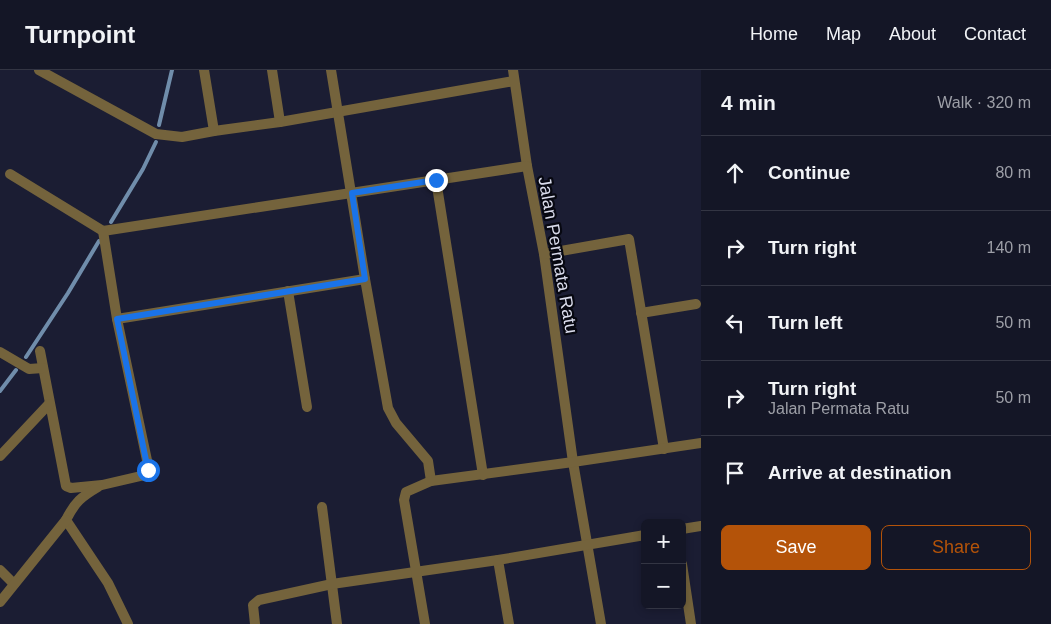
<!DOCTYPE html>
<meta charset="utf-8">
<style>
body{margin:0;font-family:Arial,sans-serif;background:#212332;color:#f1f3f6}
.controls{position:absolute;right:15px;bottom:15px;display:grid;overflow:hidden;border-radius:8px;box-shadow:0 2px 8px #0003}
.controls button{width:45px;height:45px;display:grid;place-items:center;padding:0;border:0;border-bottom:1px solid #333543;background:#141626;color:#f1f3f6;font:25px sans-serif}
.stop{position:absolute;width:15px;height:15px;margin:-11px;border:4px solid #1a73e8;border-radius:50%;background:#fff}
.stop.end{background:#1a73e8;border-color:#fff;box-shadow:0 1px 5px #0008}
.list{margin:0;padding:0;list-style:none}
h2{display:flex;justify-content:space-between;align-items:center;height:65px;margin:0;padding:0 20px;font-size:21px}
h2 small{font-size:16px;font-weight:400;color:#9d9fa7}
.list li{display:grid;grid-template-columns:32px 1fr auto;gap:15px;align-items:center;box-sizing:border-box;height:75px;padding:0 20px;border-top:1px solid #333543}
.list b{display:block;font-size:19px;white-space:nowrap}
.list p{margin:0;font-size:16px;white-space:nowrap;color:#9d9fa7}
.list em{font-size:16px;font-style:normal;color:#9d9fa7}
.actions{display:flex;gap:10px;padding:15px 20px}
.actions a{flex:1;padding:11px 0;border:1px solid #b45309;border-radius:8px;text-align:center;font-size:18px;color:#b45309}
.actions .main{background:#b45309;color:#fff}
.icon{flex:none;width:28px;height:28px;fill:none;stroke:currentColor;stroke-width:2;stroke-linecap:round;stroke-linejoin:round}
.map{position:relative;flex:none;width:701px;height:554px;overflow:hidden}
header{display:flex;align-items:center;gap:30px;box-sizing:border-box;height:70px;padding:0 25px;background:#141626;border-bottom:1px solid #333543}
header strong{font-size:24px}
nav{display:flex;gap:28px;margin-inline-start:auto;font-size:18px}
main{display:flex}
aside{flex:1;background:#141626}
.map>svg:first-child{display:block}
.lines{fill:none;stroke-linecap:round;stroke-linejoin:round}
.stream{stroke:#708dab;stroke-width:4}
.street{stroke:#74633c;stroke-width:10}
.route{stroke:#1a73e8;stroke-width:6}
.labels{text-anchor:middle;dominant-baseline:central;stroke-width:4.5;stroke-linejoin:round;paint-order:stroke}
.street-label{font-size:18px;fill:#d9dbeb;stroke:#070811}
</style>
<header>
<strong>Turnpoint</strong>
<nav><a>Home</a><a>Map</a><a>About</a><a>Contact</a></nav>
</header>
<main>
<div class="map">
<svg width="701" height="554" viewBox="0 0 701 554">
<rect width="100%" height="100%" fill="#1b1d33"/>
<g class="lines">
<!-- stream -->
<g class="stream">
<polyline points="159,55 172,0"/>
<polyline points="111,152 143,99 156,72"/>
<polyline points="26,287 68,223 99,171"/>
<polyline points="0,321 16,300"/>
</g>
<!-- street -->
<g class="street">
<polyline points="39,0 156,64 182,67 214,61 280,52 514,11"/>
<polyline points="204,0 214,61"/>
<polyline points="272,0 280,52"/>
<polyline points="331,0 365,209 388,338 396,353 428,391 431,411"/>
<polyline points="513,0 527,96"/>
<polyline points="10,104 103,161"/>
<polyline points="436,110 483,405"/>
<polyline points="103,161 527,96 544,184 573,392 601,554"/>
<polyline points="544,184 629,169 664,379"/>
<polyline points="288,221 307,337"/>
<polyline points="641,243 696,234"/>
<polyline points="117,249 365,209"/>
<polyline points="40,281 66,416 71,418 102,415 145,405 148,400 148,395 117,249 103,161"/>
<polyline points="0,282 29,299 43,298"/>
<polyline points="0,386 49,334"/>
<path d="M98 417C81 427 75 432 66 450L108 513 128 554"/>
<polyline points="322,437 337,554"/>
<polyline points="682,459 701,456"/>
<polyline points="498,490 509,554"/>
<polyline points="682,494 691,554"/>
<polyline points="0,500 14,514"/>
<polyline points="0,532 66,450"/>
<polyline points="255,554 253,535 259,530 332,514 498,490 645,465"/>
<polyline points="425,554 404,430 406,422 431,411 573,392 701,373"/>
</g>
</g>
<g class="lines">
<!-- route -->
<polyline class="route" points="148,400 117,249 365,209 352,123 436,110"/>
</g>
<g class="labels">
<!-- street labels -->
<g class="street-label">
<text transform="translate(558 185) rotate(80)">Jalan Permata Ratu</text>
</g>
</g>
</svg>
<div class="controls">
<button>+</button>
<button>−</button>
</div>
<div class="stop" style="left:148px;top:400px"></div>
<div class="stop end" style="left:436px;top:110px"></div>
</div>
<aside>
<h2>4 min<small>Walk · 320 m</small></h2>
<ul class="list">
<li><svg class="icon" aria-label="ahead" viewBox="0 0 24 24"><path d="M12 20V5M6 11l6-6 6 6"/></svg><div><b>Continue</b></div><em>80 m</em></li>
<li><svg class="icon" aria-label="right" viewBox="0 0 24 24"><path d="M7 20v-9h11M14 6l5 5-5 5"/></svg><div><b>Turn right</b></div><em>140 m</em></li>
<li><svg class="icon" aria-label="left" viewBox="0 0 24 24"><path d="M17 20v-9H6M10 6l-5 5 5 5"/></svg><div><b>Turn left</b></div><em>50 m</em></li>
<li><svg class="icon" aria-label="right" viewBox="0 0 24 24"><path d="M7 20v-9h11M14 6l5 5-5 5"/></svg><div><b>Turn right</b><p>Jalan Permata Ratu</p></div><em>50 m</em></li>
<li><svg class="icon" aria-label="arrive" viewBox="0 0 24 24"><path d="M6 21V4h12l-3 4 3 4H6"/></svg><div><b>Arrive at destination</b></div></li>
</ul>
<div class="actions"><a class="main">Save</a><a>Share</a></div>
</aside>
</main>
